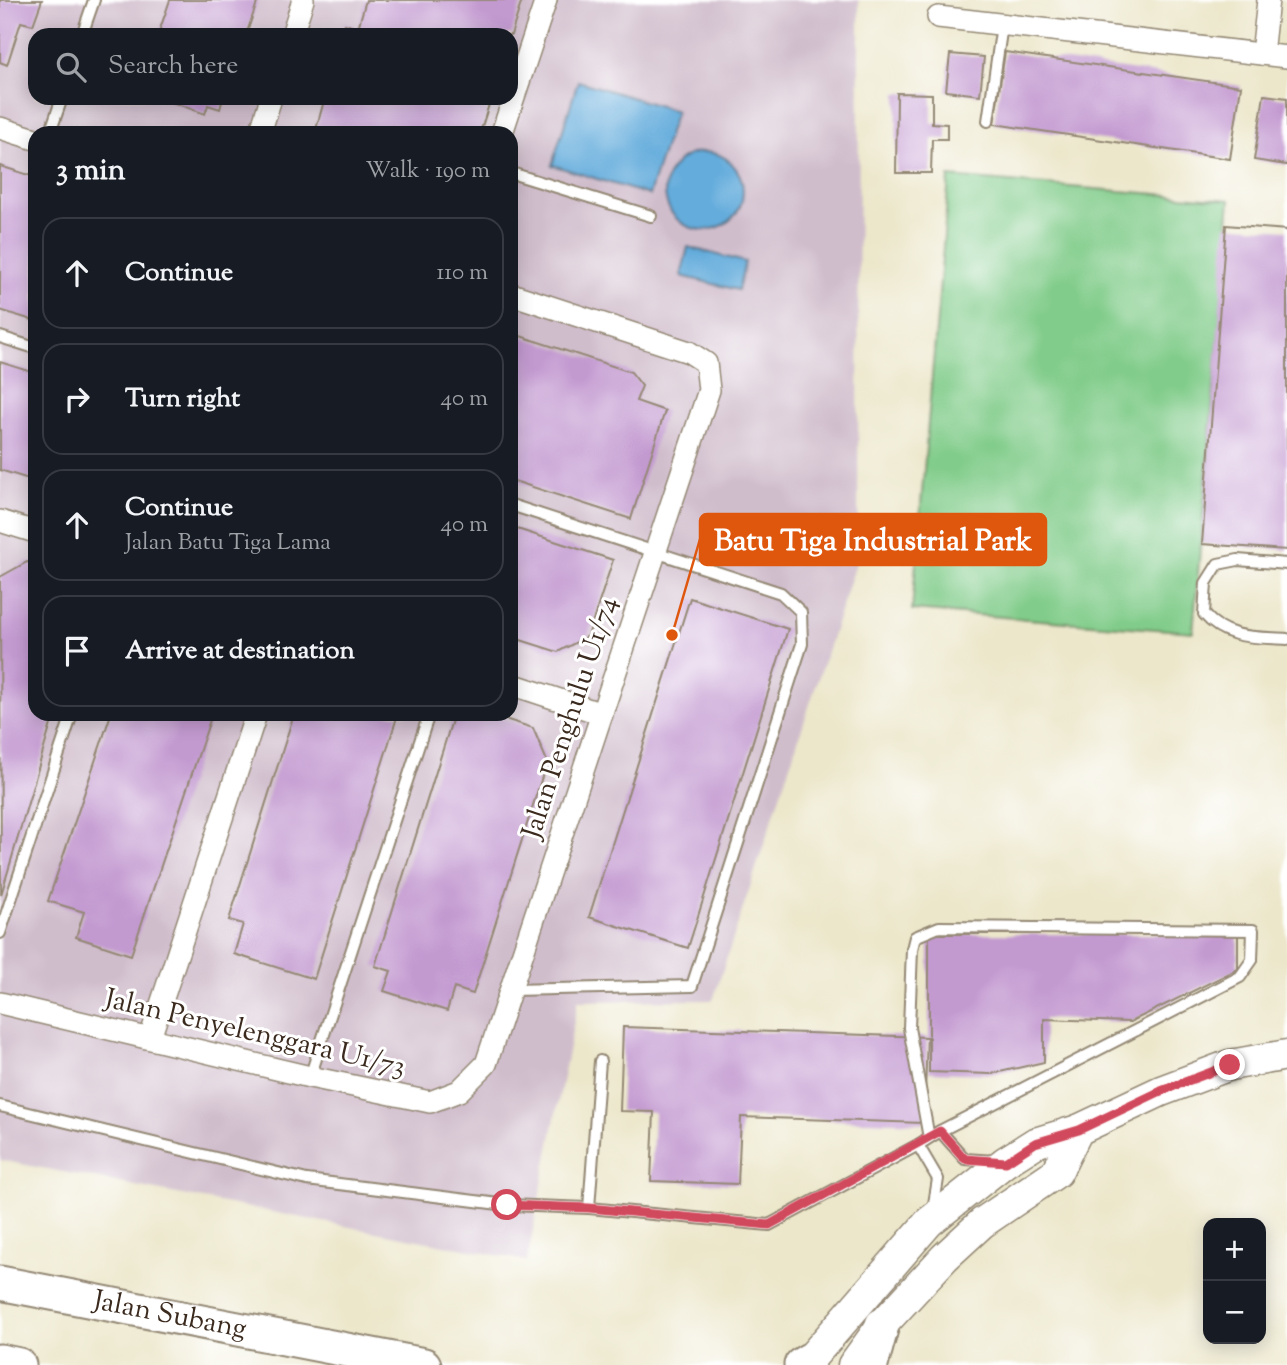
<!DOCTYPE html>
<meta charset="utf-8">
<style>
body{margin:0;font-family:"Sorts Mill Goudy",serif;background:#20242c;color:#f1f3f6}
.controls{position:absolute;right:21px;bottom:21px;display:grid;overflow:hidden;border-radius:14px;box-shadow:0 4px 18px #0003}
.controls button{width:63px;height:63px;display:grid;place-items:center;padding:0;border:0;border-bottom:2px solid #363941;background:#171b24;color:#f1f3f6;font:35px sans-serif}
.stop{position:absolute;width:21px;height:21px;margin:-16px;border:5px solid #d1495b;border-radius:50%;background:#fff}
.stop.end{background:#d1495b;border-color:#fff;box-shadow:0 2px 7px #0008}
.list{margin:0;padding:0;list-style:none}
h2{display:flex;justify-content:space-between;align-items:center;height:91px;margin:0;padding:0 28px;font-size:30px}
h2 small{font-size:23px;font-weight:400;color:#9ea1a6}
.list li{display:grid;grid-template-columns:46px 1fr auto;gap:21px;align-items:center;box-sizing:border-box;height:112px;margin:0 14px 14px;padding:0 14px;border:2px solid #363941;border-radius:21px}
.list b{display:block;font-size:26px;white-space:nowrap}
.list p{margin:0;font-size:23px;white-space:nowrap;color:#9ea1a6}
.list em{font-size:23px;font-style:normal;color:#9ea1a6}
.icon{flex:none;width:38px;height:38px;fill:none;stroke:currentColor;stroke-width:2;stroke-linecap:round;stroke-linejoin:round}
.map{position:relative;flex:none;width:1287px;height:1365px;overflow:hidden}
.search{position:absolute;background:#171b24;box-shadow:0 4px 18px #0003;left:28px;top:28px;width:490px;height:77px;display:flex;align-items:center;gap:18px;box-sizing:border-box;padding:0 24px;border-radius:21px;color:#9ea1a6;font-size:26px}
.panel{position:absolute;background:#171b24;box-shadow:0 4px 18px #0003;left:28px;top:126px;width:490px;height:595px;border-radius:21px}
.map>svg:first-child{display:block}
.industrial{fill:#d0bdcc;fill-rule:evenodd}
.green{fill:#81cc8a;stroke:#5e7b54;stroke-width:2}
.water{fill:#64acdc;stroke:#506b7d;stroke-width:2}
.building{fill:#c39ad0}
.lines{fill:none;stroke-linecap:round;stroke-linejoin:round}
.lane-casing{stroke:#948874;stroke-width:14}
.street-casing{stroke:#948874;stroke-width:24}
.secondary-casing{stroke:#948874;stroke-width:33}
.primary-casing{stroke:#948874;stroke-width:37}
.lane{stroke:#fff;stroke-width:10}
.street{stroke:#fff;stroke-width:21}
.secondary{stroke:#fff;stroke-width:30}
.primary{stroke:#fff;stroke-width:33}
.route{stroke:#d1495b;stroke-width:9}
.labels{text-anchor:middle;dominant-baseline:central;stroke-width:6;stroke-linejoin:round;paint-order:stroke}
.street-label{font-size:28px;fill:#3b2a1e;stroke:#fff}
.leader{fill:none;stroke:#df570d;stroke-width:2.5}
.callout-dot{fill:#df570d;stroke:#fff;stroke-width:2.5}
.callout{fill:#df570d;stroke:#df570d;stroke-width:2.5}
.callout-label{font-size:30px;text-anchor:middle;font-weight:bold;fill:#fff}
</style>
<div class="map">
<svg width="1287" height="1365" viewBox="0 0 1287 1365">
<rect width="100%" height="100%" fill="#fff"/>
<filter id="ink" filterUnits="userSpaceOnUse"><feTurbulence type="fractalNoise" baseFrequency=".0143" numOctaves="2"/><feDisplacementMap in="SourceGraphic" scale="14" xChannelSelector="R" yChannelSelector="G"/><feConvolveMatrix kernelMatrix="1 2 1 2 8 2 1 2 1" color-interpolation-filters="sRGB"/></filter>
<filter id="wash" filterUnits="userSpaceOnUse"><feTurbulence type="fractalNoise" baseFrequency=".00686" numOctaves="4" result="noise"/><feDisplacementMap in="SourceGraphic" scale="28" xChannelSelector="R" yChannelSelector="G"/><feGaussianBlur stdDeviation="1.57" result="paint"/><feColorMatrix in="noise" values="0 0 0 0 0 0 0 0 0 0 0 0 0 0 0 0 0 1.4 0 .05"/><feComposite in="paint" operator="in"/></filter>
<g filter="url(#wash)">
<rect width="100%" height="100%" fill="#ece7cb"/>
<!-- industrial -->
<path class="industrial" d="M0 0H859L858 557 713 1000 578 1001 527 1261 0 1160ZM35 35H511V98H35ZM35 133H511V714H35Z"/>
<!-- green -->
<polygon class="green" points="949,177 1230,200 1193,632 912,610"/>
<!-- water -->
<g class="water">
<polygon points="578,81 676,111 649,195 552,165"/>
<circle cx="704" cy="191" r="39"/>
<polygon points="688,247 745,262 738,290 681,276"/>
</g>
<g id="blocks">
<!-- building -->
<g class="building">
<polygon points="0,0 42,0 33,25 21,22 7,65 0,62"/>
<polygon points="170,0 258,0 246,35 158,35"/>
<polygon points="366,0 522,0 511,35 342,35 345,24 358,28"/>
<polygon points="1005,52 1241,86 1230,159 994,124"/>
<polygon points="950,54 984,57 980,95 946,91"/>
<polygon points="897,93 932,94 932,123 947,124 947,139 932,139 931,173 896,173"/>
<polygon points="1264,95 1287,98 1287,165 1254,160"/>
<polygon points="161,98 223,98 220,109 208,105 205,114"/>
<polygon points="338,98 491,98 480,133 315,133 324,101 336,104"/>
<polygon points="0,166 35,177 35,321 0,310"/>
<polygon points="1226,225 1287,230 1287,550 1202,544"/>
<polygon points="511,333 631,372 642,386 636,401 665,411 631,519 511,480"/>
<polygon points="0,362 35,373 35,481 0,470"/>
<polygon points="511,527 613,560 588,636 558,652 511,637"/>
<polygon points="27,562 35,564 35,714 54,714 1,895 0,577"/>
<polygon points="690,598 788,629 688,948 589,917"/>
<polygon points="111,714 212,714 131,955 76,937 84,912 48,901"/>
<polygon points="294,714 398,714 314,979 234,954 243,924 229,920"/>
<polygon points="454,714 489,714 533,728 547,761 473,994 454,988 447,1011 384,991 391,971 375,966"/>
<polygon points="929,934 1238,934 1238,969 1130,1022 1044,1019 1044,1062 991,1074 929,1072"/>
<polygon points="623,1027 927,1037 924,1123 741,1117 738,1184 651,1181 654,1112 620,1111"/>
</g>
</g>
</g>
<g filter="url(#ink)">
<use href="#blocks" fill-opacity="0" stroke="#948874" stroke-width="2"/>
<g class="lines">
<!-- lane casing -->
<g class="lane-casing">
<g id="lane">
<polyline points="82,35 94,0"/>
<polyline points="988,121 1002,25"/>
<polyline points="50,133 62,98"/>
<polyline points="511,173 651,216"/>
<polyline points="0,337 35,348"/>
<path d="M1287 564 1238 560 1218 564 1206 583 1204 614C1226 640 1256 637 1287 639"/>
<polyline points="0,933 72,714"/>
<polyline points="511,990 692,986 802,644 801,612 781,593 511,505"/>
<polyline points="310,1077 429,714"/>
<polyline points="0,1106 307,1180 507,1205 589,1208 769,1225 918,1145 940,1131 1240,977 1252,960 1253,930 939,927 915,937 912,949 909,1028 929,1138"/>
<polyline points="940,1131 965,1159 995,1161"/>
<polyline points="918,1145 938,1179 933,1210"/>
<polyline points="589,1208 600,1061"/>
</g>
</g>
<!-- street casing -->
<g class="street-casing">
<g id="street">
<polyline points="938,17 1287,57"/>
<polyline points="292,35 303,0"/>
<polyline points="1262,54 1268,0"/>
<polyline points="0,128 35,139"/>
<polyline points="260,133 271,98"/>
<polyline points="502,133 546,0"/>
<polyline points="0,521 35,532"/>
<polyline points="511,684 602,714"/>
<polyline points="0,1003 310,1077 430,1102 459,1091 486,1064 709,390 706,363 689,352 511,294"/>
<polyline points="150,1038 256,714"/>
</g>
</g>
<!-- secondary casing -->
<g class="secondary-casing">
<g id="secondary">
<polyline points="805,1365 929,1222 1005,1162 1035,1143 1078,1130 1161,1091 1230,1065 1287,1055"/>
<polyline points="853,1365 882,1325 945,1257 982,1223 1057,1172 1078,1130"/>
</g>
</g>
<!-- primary casing -->
<g class="primary-casing">
<g id="primary">
<path id="s1" d="M0 1283 424 1365"/>
<polyline points="0,1361 19,1365"/>
<polyline points="801,1365 809,1360"/>
<polyline points="871,1365 882,1325"/>
</g>
</g>
<!-- lane -->
<use href="#lane" class="lane"/>
<!-- street -->
<use href="#street" class="street"/>
<!-- secondary -->
<use href="#secondary" class="secondary"/>
<!-- primary -->
<use href="#primary" class="primary"/>
</g>
</g>
<g class="lines" filter="url(#ink)">
<!-- route -->
<polyline class="route" points="507,1205 589,1208 769,1225 940,1131 965,1159 1006,1162 1035,1143 1079,1130 1161,1091 1230,1065"/>
</g>
<g class="labels">
<!-- street labels -->
<g class="street-label">
<text transform="translate(571 718) rotate(-72)">Jalan Penghulu U1/74</text>
<text transform="translate(255 1034) rotate(13)">Jalan Penyelenggara U1/73</text>
<text stroke="none"><textPath href="#s1" startOffset="173">Jalan Subang</textPath></text>
</g>
</g>
<!-- callouts -->
<path class="leader" d="M672 635L700 539"/>
<circle class="callout-dot" cx="672" cy="635" r="7"/>
<rect class="callout" x="700" y="514" width="346" height="51" rx="7"/>
<g class="callout-label">
<text x="873" y="550">Batu Tiga Industrial Park</text>
</g>
</svg>
<div class="controls">
<button>+</button>
<button>−</button>
</div>
<div class="stop" style="left:507px;top:1205px"></div>
<div class="stop end" style="left:1230px;top:1065px"></div>
<div class="search"><svg class="icon" aria-label="search" viewBox="0 0 24 24"><circle cx="10" cy="10" r="6"/><path d="M15 15l6 6"/></svg>Search here</div>
<section class="panel">
<h2>3 min<small>Walk · 190 m</small></h2>
<ul class="list">
<li><svg class="icon" aria-label="ahead" viewBox="0 0 24 24"><path d="M12 20V5M6 11l6-6 6 6"/></svg><div><b>Continue</b></div><em>110 m</em></li>
<li><svg class="icon" aria-label="right" viewBox="0 0 24 24"><path d="M7 20v-9h11M14 6l5 5-5 5"/></svg><div><b>Turn right</b></div><em>40 m</em></li>
<li><svg class="icon" aria-label="ahead" viewBox="0 0 24 24"><path d="M12 20V5M6 11l6-6 6 6"/></svg><div><b>Continue</b><p>Jalan Batu Tiga Lama</p></div><em>40 m</em></li>
<li><svg class="icon" aria-label="arrive" viewBox="0 0 24 24"><path d="M6 21V4h12l-3 4 3 4H6"/></svg><div><b>Arrive at destination</b></div></li>
</ul>
</section>
</div>
